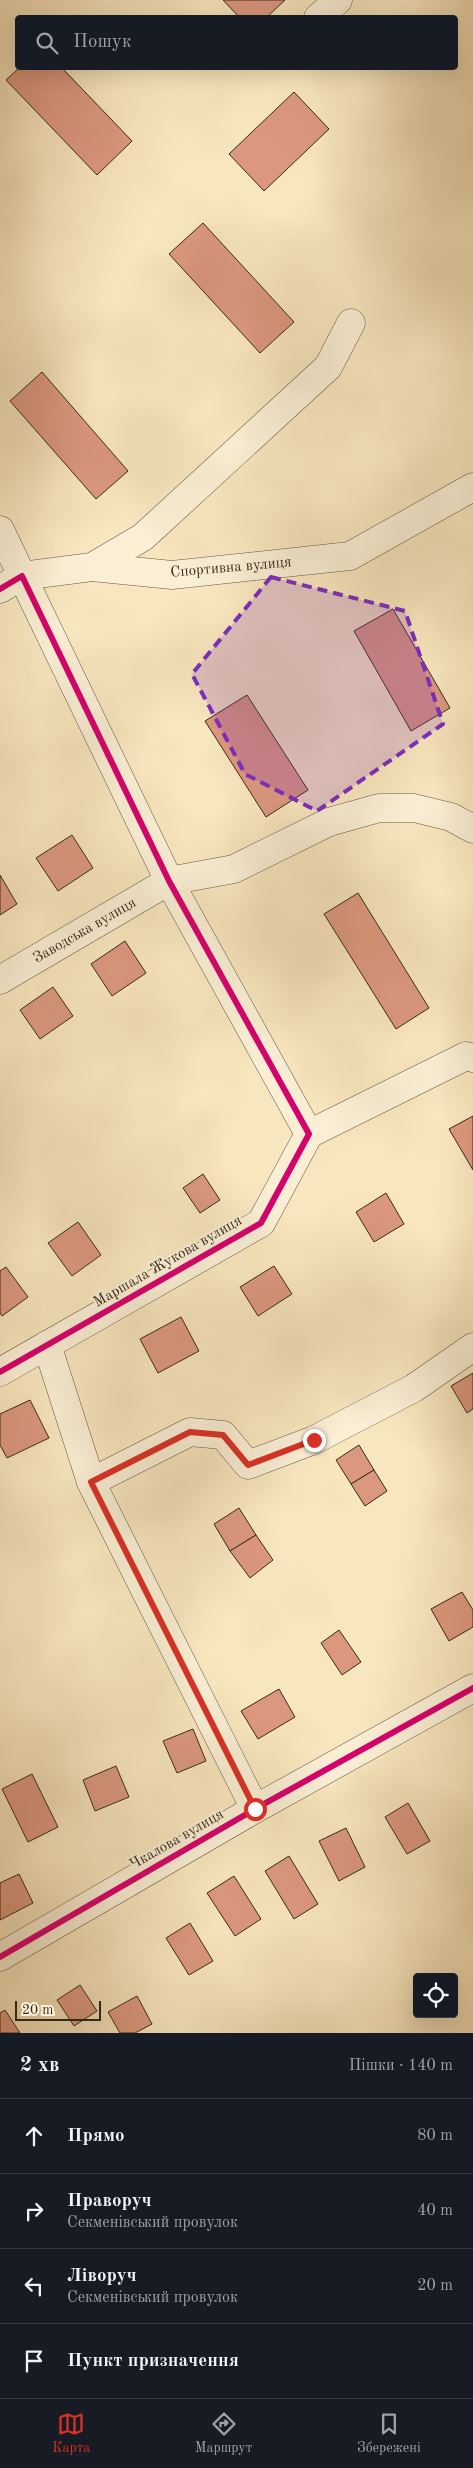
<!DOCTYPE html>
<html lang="uk">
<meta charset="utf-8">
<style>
body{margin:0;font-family:"Old Standard TT",serif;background:#20242c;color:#f1f3f6}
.controls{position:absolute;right:15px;bottom:15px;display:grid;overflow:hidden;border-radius:5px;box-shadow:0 5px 20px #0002}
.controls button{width:45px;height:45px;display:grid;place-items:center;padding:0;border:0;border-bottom:1px solid #363941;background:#171b24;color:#f1f3f6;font:25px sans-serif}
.scale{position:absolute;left:15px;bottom:12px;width:86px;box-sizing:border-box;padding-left:5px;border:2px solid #342a1d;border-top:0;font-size:14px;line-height:18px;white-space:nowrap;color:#342a1d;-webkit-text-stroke:4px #faefd5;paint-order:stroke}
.stop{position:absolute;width:15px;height:15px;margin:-11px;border:4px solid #d93025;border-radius:50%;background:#fff}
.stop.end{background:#d93025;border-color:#fff;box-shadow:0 1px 5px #0008}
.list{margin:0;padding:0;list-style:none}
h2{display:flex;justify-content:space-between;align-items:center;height:65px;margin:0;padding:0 20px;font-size:21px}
h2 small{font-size:16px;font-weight:400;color:#9ea1a6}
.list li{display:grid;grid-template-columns:32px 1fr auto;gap:15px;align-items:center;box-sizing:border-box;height:75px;padding:0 20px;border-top:1px solid #363941}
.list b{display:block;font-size:19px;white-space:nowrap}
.list p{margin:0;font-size:16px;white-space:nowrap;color:#9ea1a6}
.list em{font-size:16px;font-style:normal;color:#9ea1a6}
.icon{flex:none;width:28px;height:28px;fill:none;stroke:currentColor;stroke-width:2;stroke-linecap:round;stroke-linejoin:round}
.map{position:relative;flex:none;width:473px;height:2033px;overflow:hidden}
.search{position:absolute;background:#171b24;box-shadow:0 5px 20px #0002;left:15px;right:15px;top:15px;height:55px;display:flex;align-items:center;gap:12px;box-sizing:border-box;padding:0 18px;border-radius:5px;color:#9ea1a6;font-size:19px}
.sheet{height:365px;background:#171b24}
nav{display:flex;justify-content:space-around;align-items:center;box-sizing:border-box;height:70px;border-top:1px solid #363941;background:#171b24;font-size:14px;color:#9ea1a6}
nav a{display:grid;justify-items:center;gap:2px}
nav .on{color:#d93025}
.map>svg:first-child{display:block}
.building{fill:#dc987f;stroke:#342a1d}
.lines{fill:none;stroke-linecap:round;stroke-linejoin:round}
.minor-casing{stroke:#655945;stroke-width:29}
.minor{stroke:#faefd5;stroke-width:28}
.cycleway-casing{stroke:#faefd5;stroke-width:9}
.cycleway{stroke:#d6006c;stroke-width:6}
.route{stroke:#d93025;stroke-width:6}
.marked{fill:#7b2cbf;fill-opacity:0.2;stroke:#7b2cbf;stroke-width:4;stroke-dasharray:10 6;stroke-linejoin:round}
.labels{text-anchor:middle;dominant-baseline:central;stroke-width:4;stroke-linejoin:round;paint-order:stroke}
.street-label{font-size:15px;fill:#342a1d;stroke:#faefd5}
</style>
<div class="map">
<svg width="473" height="2033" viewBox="0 0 473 2033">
<rect width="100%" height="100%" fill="#f8e6be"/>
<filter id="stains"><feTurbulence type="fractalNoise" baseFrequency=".004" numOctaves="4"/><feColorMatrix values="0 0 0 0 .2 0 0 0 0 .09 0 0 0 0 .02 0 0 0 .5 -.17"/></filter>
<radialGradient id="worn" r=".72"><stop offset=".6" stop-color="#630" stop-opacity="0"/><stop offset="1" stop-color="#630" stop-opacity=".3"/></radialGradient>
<!-- building -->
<g class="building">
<polygon points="223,0 285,0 266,18 240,18"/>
<polygon points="19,68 62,68 132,141 97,175 6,80"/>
<polygon points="294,92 329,129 264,191 229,154"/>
<polygon points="203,223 294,322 260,353 169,254"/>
<polygon points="42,372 128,471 96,499 10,401"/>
<polygon points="393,609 450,708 411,731 354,631"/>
<polygon points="247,695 308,790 266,817 205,721"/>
<polygon points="72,835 93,868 58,891 36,858"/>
<polygon points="0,875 17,904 0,915"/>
<polygon points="358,893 429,1008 396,1029 324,914"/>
<polygon points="125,941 146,973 112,996 91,964"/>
<polygon points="53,987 73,1016 40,1039 20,1010"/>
<polygon points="473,1116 473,1170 449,1129"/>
<polygon points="203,1174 220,1200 200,1213 183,1188"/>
<polygon points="386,1193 404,1224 374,1242 356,1212"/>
<polygon points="78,1222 101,1255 72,1276 48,1243"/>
<polygon points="274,1266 292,1294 258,1316 240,1287"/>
<polygon points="6,1267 28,1297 2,1316 0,1313 0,1271"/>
<polygon points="181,1317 199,1351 158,1373 140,1339"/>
<polygon points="473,1373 473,1409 467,1413 451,1386"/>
<polygon points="30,1400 49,1438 7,1458 0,1445 0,1414"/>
<polygon points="359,1445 374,1470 351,1484 336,1460"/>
<polygon points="374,1470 387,1491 365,1506 351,1484"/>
<polygon points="239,1508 256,1535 230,1551 214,1524"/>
<polygon points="256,1535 273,1560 250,1578 230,1551"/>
<polygon points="462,1592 473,1610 473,1627 449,1641 431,1609"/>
<polygon points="339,1630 361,1662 342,1675 321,1643"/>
<polygon points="279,1689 295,1717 258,1739 241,1711"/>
<polygon points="193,1729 206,1761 177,1773 163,1741"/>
<polygon points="116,1766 129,1797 95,1811 83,1780"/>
<polygon points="32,1774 58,1827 28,1842 2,1789"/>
<polygon points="408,1803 430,1841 407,1854 385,1817"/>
<polygon points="346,1828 365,1867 339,1881 319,1841"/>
<polygon points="289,1856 318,1904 294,1919 265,1871"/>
<polygon points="19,1874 33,1903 0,1920 0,1883"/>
<polygon points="234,1876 261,1919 235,1936 207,1893"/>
<polygon points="190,1923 213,1961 189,1975 166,1938"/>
<polygon points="80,1985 97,2011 74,2026 57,2000"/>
<polygon points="137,1996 152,2024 135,2033 120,2033 108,2012"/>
<polygon points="5,2010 20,2033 0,2033 0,2013"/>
</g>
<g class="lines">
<!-- minor casing -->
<g class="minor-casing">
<g id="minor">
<polyline points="318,18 338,0"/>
<polyline points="0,530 22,576 92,567 172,575 350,556 473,487"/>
<polyline points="92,567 143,537 328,367 351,323"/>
<polyline points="0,589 22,576 169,881 309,1134"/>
<polyline points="0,980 169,881 234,869 329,822 379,808 414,808 451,817 473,829"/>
<polyline points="309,1134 466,1056 473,1058"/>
<polyline points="47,1345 91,1482 255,1809"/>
<polyline points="0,1372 261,1223 309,1134"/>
<polyline points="91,1482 190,1432 223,1435 248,1465 314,1440 414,1388 473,1347"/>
<polyline points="0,1957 255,1809 473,1688"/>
</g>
</g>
<!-- minor -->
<use href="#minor" class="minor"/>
<!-- cycleway casing -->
<g class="cycleway-casing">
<g id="cycleway">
<polyline points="0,589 22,576 169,881 309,1134 261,1223 0,1372"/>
<polyline points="0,1957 255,1809 473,1688"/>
</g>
</g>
<!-- cycleway -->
<use href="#cycleway" class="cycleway"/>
</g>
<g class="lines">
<!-- route -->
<polyline class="route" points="255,1809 91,1482 190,1432 223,1435 248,1465 314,1440"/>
</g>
<!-- marked area -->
<path class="marked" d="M271 577 405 611 443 724 317 811 245 774 192 674Z"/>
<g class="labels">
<!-- street labels -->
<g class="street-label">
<text transform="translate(231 568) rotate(-5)">Спортивна вулиця</text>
<text transform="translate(85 931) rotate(-30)">Заводська вулиця</text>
<text transform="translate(168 1262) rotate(-30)">Маршала Жукова вулиця</text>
<text transform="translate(177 1840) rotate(-30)">Чкалова вулиця</text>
</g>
</g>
<rect width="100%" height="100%" filter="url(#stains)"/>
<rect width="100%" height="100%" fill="url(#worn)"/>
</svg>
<div class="controls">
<button><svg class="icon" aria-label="locate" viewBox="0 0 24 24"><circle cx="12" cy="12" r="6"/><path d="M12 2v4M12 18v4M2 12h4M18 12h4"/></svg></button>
</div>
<div class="scale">20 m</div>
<div class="stop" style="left:255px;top:1809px"></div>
<div class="stop end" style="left:314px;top:1440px"></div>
<div class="search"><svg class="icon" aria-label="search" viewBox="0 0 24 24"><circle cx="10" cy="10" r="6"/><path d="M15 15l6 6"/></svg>Пошук</div>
</div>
<section class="sheet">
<h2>2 хв<small>Пішки · 140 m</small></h2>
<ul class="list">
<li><svg class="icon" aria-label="ahead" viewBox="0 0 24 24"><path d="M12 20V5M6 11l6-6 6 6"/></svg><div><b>Прямо</b></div><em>80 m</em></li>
<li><svg class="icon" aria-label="right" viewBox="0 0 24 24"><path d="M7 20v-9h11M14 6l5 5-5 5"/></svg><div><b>Праворуч</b><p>Секменівський провулок</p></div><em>40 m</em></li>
<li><svg class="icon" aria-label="left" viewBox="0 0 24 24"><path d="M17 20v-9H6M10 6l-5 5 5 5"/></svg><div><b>Ліворуч</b><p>Секменівський провулок</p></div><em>20 m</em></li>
<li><svg class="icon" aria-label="arrive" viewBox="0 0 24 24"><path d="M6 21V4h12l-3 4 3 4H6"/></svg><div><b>Пункт призначення</b></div></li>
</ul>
</section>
<nav>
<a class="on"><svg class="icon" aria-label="map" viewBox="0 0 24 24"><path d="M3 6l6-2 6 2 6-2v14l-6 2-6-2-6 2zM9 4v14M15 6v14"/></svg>Карта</a>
<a><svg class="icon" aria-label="directions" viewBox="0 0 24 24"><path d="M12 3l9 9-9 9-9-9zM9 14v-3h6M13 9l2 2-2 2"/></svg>Маршрут</a>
<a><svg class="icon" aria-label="saved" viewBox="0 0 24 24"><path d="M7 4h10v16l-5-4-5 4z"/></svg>Збережені</a>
</nav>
